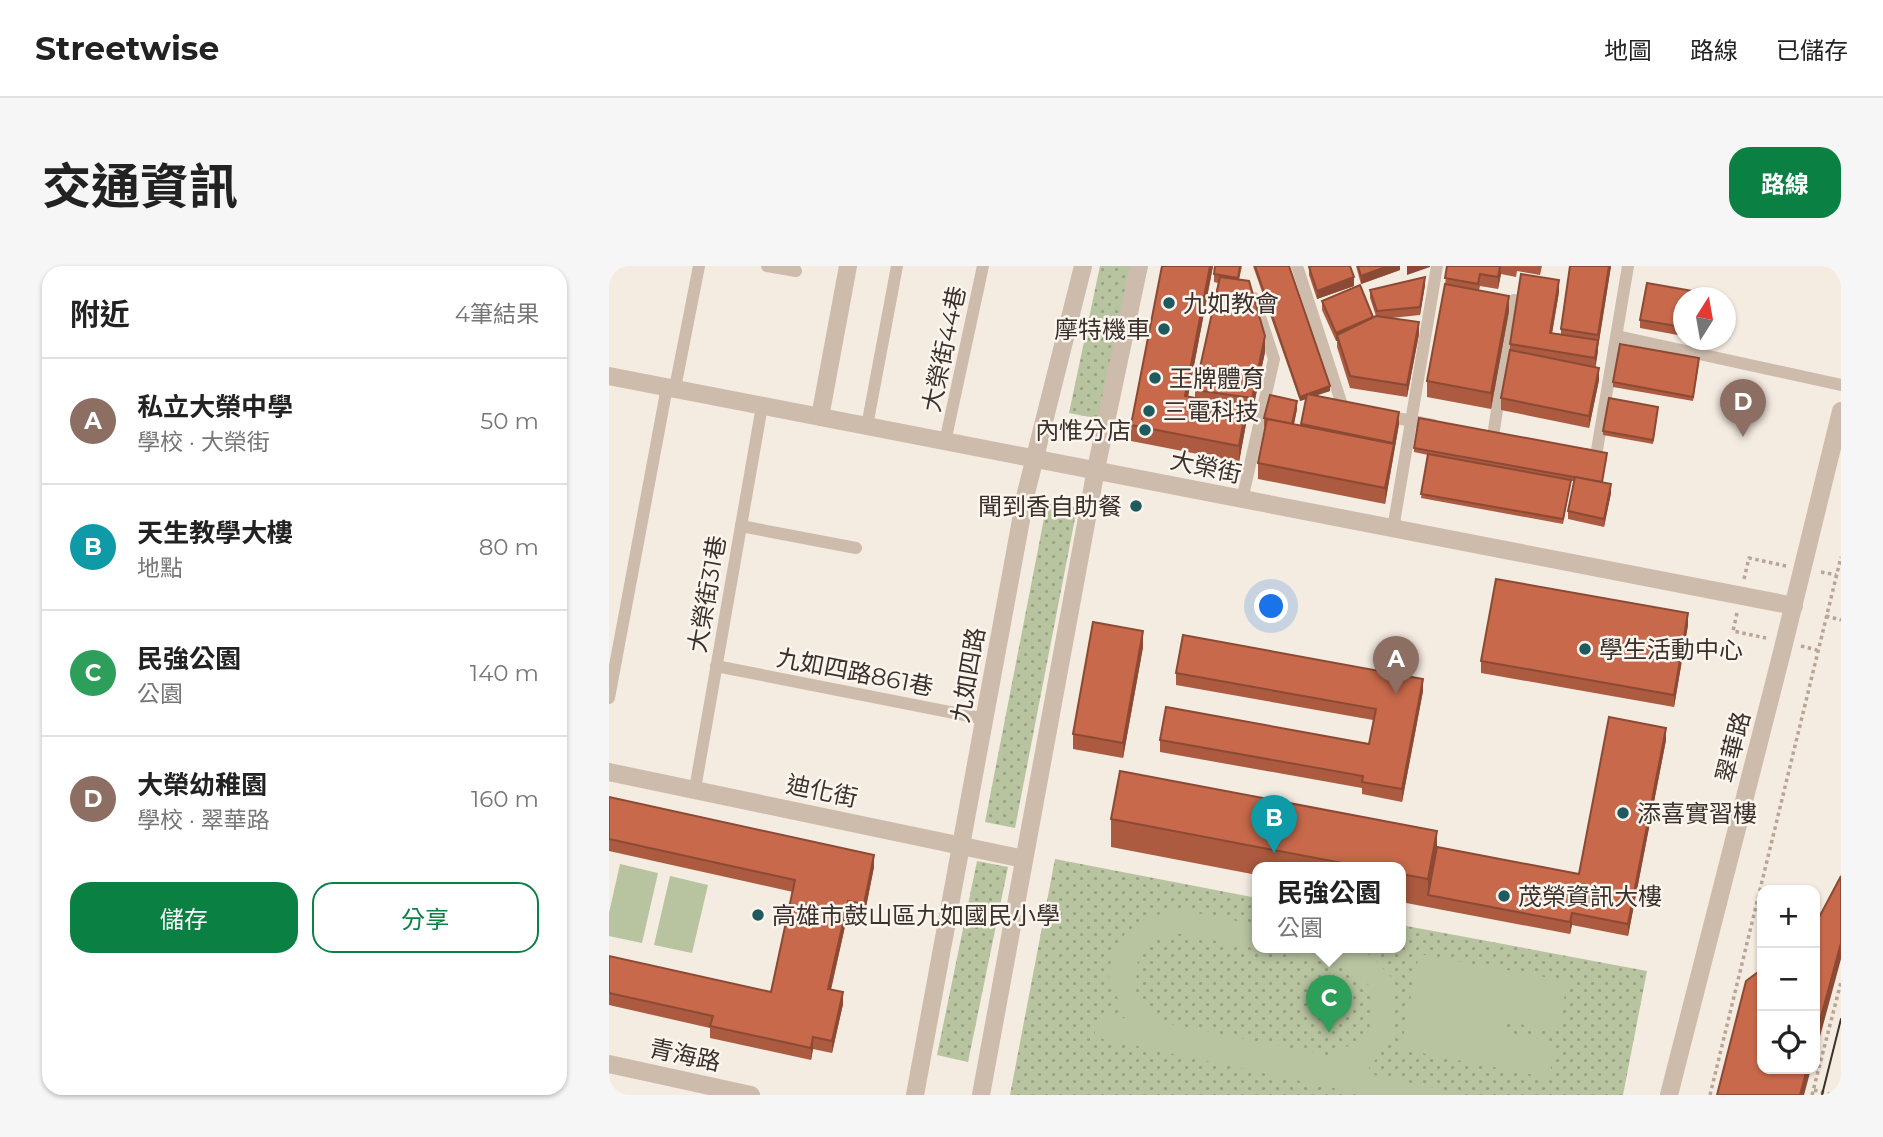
<!DOCTYPE html>
<html lang="zh-TW">
<meta charset="utf-8">
<style>
body{margin:0;font-family:Montserrat,"Noto Sans TC",sans-serif;background:#f6f6f6;color:#222}
.controls{position:absolute;right:21px;bottom:21px;display:grid;overflow:hidden;border-radius:14px;box-shadow:0 2px 5px #0004}
.controls button{width:63px;height:63px;display:grid;place-items:center;padding:0;border:0;border-bottom:2px solid #e0e0e0;background:#fff;color:#222;font:35px sans-serif}
.compass{position:absolute;left:1064px;top:21px;width:63px;height:63px;border-radius:50%;background:#fff;box-shadow:0 2px 5px #0004;rotate:11deg}
.you{position:absolute;left:663px;top:341px;width:24px;height:24px;margin:-18px;border:5px solid #fff;border-radius:50%;background:#1a73e8;box-shadow:0 0 0 10px #1a73e833}
.badge{display:grid;place-items:center;width:46px;height:46px;border-radius:50%;background:#0b8043;color:#fff;font-size:23px;font-weight:700}
.pin{position:absolute;translate:-50% -58px;filter:drop-shadow(0 2px 4px #0008)}
.pin::after{content:'';position:absolute;top:37px;width:24px;height:21px;background:inherit;clip-path:polygon(0 0,100% 0,50% 100%)}
.popup{position:absolute;left:643px;top:596px;width:154px;height:91px;box-sizing:border-box;display:grid;place-content:center;border-radius:14px;background:#fff;filter:drop-shadow(0 2px 5px #0005);font-size:23px;white-space:nowrap;color:#767676}
.popup b{font-size:26px;color:#222}
.popup::after{content:'';position:absolute;left:50%;top:100%;margin-left:-14px;border:14px solid transparent;border-top-color:#fff}
.list{margin:0;padding:0;list-style:none}
h2{display:flex;justify-content:space-between;align-items:center;height:91px;margin:0;padding:0 28px;font-size:30px}
h2 small{font-size:23px;font-weight:400;color:#767676}
.list li{display:grid;grid-template-columns:46px 1fr auto;gap:21px;align-items:center;box-sizing:border-box;height:126px;padding:0 28px;border-top:2px solid #e0e0e0}
.list b{display:block;font-size:26px;white-space:nowrap}
.list p{margin:0;font-size:23px;white-space:nowrap;color:#767676}
.list em{font-size:23px;font-style:normal;color:#767676}
.actions{display:flex;gap:14px;padding:21px 28px}
.actions a{flex:1;padding:16px 0;border:2px solid #0b8043;border-radius:21px;text-align:center;font-size:24px;color:#0b8043}
.actions .main{background:#0b8043;color:#fff}
.icon{flex:none;width:38px;height:38px;fill:none;stroke:currentColor;stroke-width:2;stroke-linecap:round;stroke-linejoin:round}
.map{position:relative;flex:none;width:1232px;height:829px;overflow:hidden;border-radius:21px}
header{display:flex;align-items:center;gap:42px;box-sizing:border-box;height:98px;padding:0 35px;background:#fff;border-bottom:2px solid #e0e0e0}
header strong{font-size:33px}
nav{display:flex;gap:38px;margin-inline-start:auto;font-size:24px}
.intro{display:flex;align-items:center;justify-content:space-between;box-sizing:border-box;height:168px;padding:0 42px}
h1{margin:0;font-size:49px}
.button{padding:18px 32px;border-radius:21px;background:#0b8043;color:#fff;font-size:24px;font-weight:700}
main{display:flex;gap:42px;padding:0 42px}
aside{flex:1;background:#fff;border-radius:21px;box-shadow:0 2px 5px #0004}
.map>svg:first-child{display:block}
.park{fill:url(#park-dots)}
.pitch{fill:#b8c4a0;fill-rule:evenodd}
.lines{fill:none;stroke-linecap:round;stroke-linejoin:round}
.path{stroke:#b9a596;stroke-width:3.5;stroke-dasharray:3.5 3.5;stroke-linecap:butt}
.service{stroke:#cdbbac;stroke-width:12}
.minor{stroke:#cdbbac;stroke-width:18}
.tertiary{stroke:#cdbbac;stroke-width:18}
.tram{stroke:#3b302b;stroke-width:2}
.wall{fill:#ac5a40}
.shaded-wall{fill:#8c4a34}
.building{fill:#c8694b;stroke:#8c4a34;stroke-width:2}
.poi-dot{fill:#1f5a5e;stroke:#fbf5ee;stroke-width:2.5}
.labels{text-anchor:middle;dominant-baseline:central;stroke-width:5;stroke-linejoin:round;paint-order:stroke}
.poi-label{font-size:24px;fill:#3b302b;stroke:#fbf5ee;text-anchor:start}
.street-label{font-size:24px;fill:#3b302b;stroke:#fbf5ee}
</style>
<header>
<strong>Streetwise</strong>
<nav><a>地圖</a><a>路線</a><a>已儲存</a></nav>
</header>
<div class="intro"><h1>交通資訊</h1><a class="button">路線</a></div>
<main>
<aside>
<h2>附近<small>4筆結果</small></h2>
<ul class="list">
<li><span class="badge" style="background:#8d6e63">A</span><div><b>私立大榮中學</b><p>學校 · 大榮街</p></div><em>50 m</em></li>
<li><span class="badge" style="background:#0f9aa8">B</span><div><b>天生教學大樓</b><p>地點</p></div><em>80 m</em></li>
<li><span class="badge" style="background:#2e9e5b">C</span><div><b>民強公園</b><p>公園</p></div><em>140 m</em></li>
<li><span class="badge" style="background:#8d6e63">D</span><div><b>大榮幼稚園</b><p>學校 · 翠華路</p></div><em>160 m</em></li>
</ul>
<div class="actions"><a class="main">儲存</a><a>分享</a></div>
</aside>
<div class="map">
<svg width="1232" height="829" viewBox="0 0 1232 829">
<defs>
<pattern id="park-dots" width="8" height="8" patternUnits="userSpaceOnUse" patternTransform="scale(1.75)"><rect width="8" height="8" fill="#b8c4a0"/><path d="M2 2h.1M6 6h.1" fill="none" stroke="#97a083" stroke-width="1.8" stroke-linecap="round"/></pattern>
</defs>
<rect width="100%" height="100%" fill="#f4ebe1"/>
<!-- park -->
<g class="park">
<polygon points="491,0 523,0 491,153 460,147"/>
<polygon points="438,237 468,242 406,562 376,556"/>
<polygon points="446,593 648,632 648,681 792,681 792,659 1038,705 1014,829 401,829"/>
<polygon points="368,595 399,601 359,796 328,789"/>
</g>
<!-- pitch -->
<g class="pitch">
<polygon points="11,598 49,607 33,677 0,670 0,647"/>
<polygon points="61,610 99,619 83,687 45,679"/>
<path d="M567 643 648 659V681H747L763 691 785 714 782 774 756 807 849 827 848 829H757L485 771 490 747 519 753 499 713 503 688 517 666 537 653ZM566 667 738 700 761 720 765 745 758 769 722 790 551 756 526 727 529 692 542 675Z"/>
<polygon points="810,688 958,715 950,765 899,756 896,766 947,776 940,812 792,783"/>
</g>
<g class="lines">
<!-- path -->
<g class="path">
<polyline points="1225,0 1226,5 1232,6"/>
<polyline points="1212,306 1227,309"/>
<polyline points="1135,313 1140,292 1177,300"/>
<polyline points="1128,347 1124,365 1157,372"/>
<polyline points="1217,350 1232,354"/>
<polyline points="1192,380 1208,384"/>
<polyline points="1205,824 1224,829"/>
<polyline points="1101,829 1232,291"/>
<polyline points="1203,829 1232,716"/>
</g>
<!-- service -->
<g class="service">
<polyline points="158,0 187,5"/>
<polyline points="688,0 734,142 742,144"/>
<polyline points="1008,70 1232,119"/>
<polyline points="66,122 90,0"/>
<polyline points="777,150 824,159"/>
<polyline points="258,160 288,0"/>
<polyline points="884,170 905,34"/>
<polyline points="336,176 374,0"/>
<polyline points="976,188 987,190 1019,0"/>
<polyline points="633,234 665,93 645,32"/>
<polyline points="132,260 247,282"/>
<polyline points="784,263 828,0"/>
<polyline points="107,400 376,453"/>
<polyline points="0,432 58,121"/>
<polyline points="86,523 153,140"/>
</g>
<!-- minor -->
<g class="minor">
<polyline points="0,110 1185,340"/>
<polyline points="211,151 239,0"/>
<polyline points="0,506 415,593"/>
<polyline points="0,798 142,829"/>
</g>
<!-- tertiary -->
<g class="tertiary">
<polyline points="306,829 417,227 474,0"/>
<polyline points="372,829 487,203 530,0"/>
<polyline points="1060,829 1173,386 1232,145"/>
</g>
<!-- tram -->
<polyline class="tram" points="1213,829 1232,753"/>
</g>
<!-- wall -->
<g class="wall">
<polygon points="553,0 604,0 579,131 586,132 586,124 609,17 605,16 605,8 633,0 630,14 656,86 643,148 637,147 637,158 630,196 522,175 522,159"/>
<polygon points="644,0 680,0 721,125 707,129 790,158 776,238 649,213 649,197 656,161 655,161 655,152 688,143 685,158 692,160 697,133 691,135"/>
<polygon points="700,0 741,0 745,20 708,33 700,9"/>
<polygon points="747,0 791,0 791,4 752,18"/>
<polygon points="838,0 933,0 931,9 908,5 907,11 892,8 889,23 871,20 870,24 900,45 882,143 818,131 818,115 836,19"/>
<polygon points="1002,0 986,101 990,114 980,162 892,144 892,132 901,87 901,78 950,26 943,67 952,68 952,63"/>
<polygon points="816,19 811,49 782,52 810,68 798,131 741,122 728,81 728,75 727,75 713,44 713,35 764,52 767,50 761,32 761,24"/>
<polygon points="1074,32 1074,70 1031,62 1031,54"/>
<polygon points="1090,96 1084,135 1004,121 1004,116"/>
<polygon points="1049,145 1044,178 994,169 994,165"/>
<polygon points="805,182 998,191 993,217 1002,227 995,261 959,253 959,245 965,215 962,215 954,258 812,232 819,189 805,186"/>
<polygon points="1079,359 1065,441 872,407 872,395"/>
<polygon points="534,381 514,492 464,483 464,468"/>
<polygon points="567,407 814,425 793,536 753,528 753,522 551,486 551,474 760,478 764,454 567,419"/>
<polygon points="1057,474 1019,670 963,659 961,668 792,636 792,601 648,601 648,609 502,581 502,553 828,581 970,608"/>
<polygon points="0,531 265,601 255,651 239,647 222,724 234,738 223,787 204,783 202,794 101,772 101,762 0,739 0,690 162,726 184,626 0,585"/>
</g>
<!-- shaded-wall -->
<g class="shaded-wall">
<polygon points="601,0 604,0 576,146 576,130"/>
<polygon points="779,0 791,0 791,4 752,18 752,10"/>
<polygon points="798,0 821,0 821,1 798,9"/>
<polygon points="891,0 892,8 889,23 889,11"/>
<polygon points="1000,0 1002,0 989,81 989,69"/>
<polygon points="745,11 745,20 708,33 708,25"/>
<polygon points="816,11 816,19 811,49 811,41"/>
<polygon points="950,14 950,26 941,79 941,67"/>
<polygon points="900,30 900,45 882,143 882,127"/>
<polygon points="764,51 728,69 728,75 727,75 727,67"/>
<polygon points="810,56 810,68 798,131 798,119"/>
<polygon points="656,70 656,86 643,148 643,132"/>
<polygon points="989,74 989,86 986,104 986,92"/>
<polygon points="990,102 990,114 980,162 980,150"/>
<polygon points="721,120 721,125 691,135 691,131"/>
<polygon points="688,135 688,143 683,167 683,158"/>
<polygon points="637,142 637,158 630,196 630,180"/>
<polygon points="790,146 790,158 776,238 776,222"/>
<polygon points="1002,218 1002,227 995,261 995,253"/>
<polygon points="1079,347 1079,359 1065,441 1065,429"/>
<polygon points="534,365 534,381 514,492 514,477"/>
<polygon points="814,413 814,425 793,536 793,523"/>
<polygon points="1057,462 1057,474 1019,670 1019,658"/>
<polygon points="828,565 828,593 819,629 819,641 819,613"/>
<polygon points="265,589 265,601 255,651 255,638"/>
<polygon points="239,635 239,647 219,735 219,723"/>
<polygon points="963,647 963,659 961,668 961,656"/>
<polygon points="1232,677 1232,693 1206,789 1206,773"/>
<polygon points="234,726 234,738 223,787 223,775"/>
<polygon points="204,771 204,783 202,794 202,782"/>
<polygon points="1198,803 1202,803 1195,829 1191,829"/>
</g>
<!-- building -->
<g class="building">
<polygon points="553,0 601,0 576,130 637,142 630,180 522,159"/>
<polygon points="606,0 631,0 629,12 605,8"/>
<polygon points="646,0 680,0 721,120 691,131"/>
<polygon points="703,0 741,0 745,11 708,25 700,1"/>
<polygon points="749,0 779,0 752,10"/>
<polygon points="838,0 891,0 889,11 871,8 869,18 836,12"/>
<polygon points="961,0 1000,0 989,69 952,63"/>
<polygon points="912,8 950,14 941,67 989,74 986,92 901,78"/>
<polygon points="611,11 640,15 656,70 643,132 586,124"/>
<polygon points="816,11 811,41 768,45 761,24"/>
<polygon points="1038,17 1112,30 1111,32 1074,32 1074,61 1031,54"/>
<polygon points="836,18 900,30 882,127 818,115"/>
<polygon points="751,19 764,51 727,67 713,35"/>
<polygon points="767,50 810,56 798,119 741,110 728,69"/>
<polygon points="1011,78 1090,92 1084,131 1004,116"/>
<polygon points="901,84 990,102 980,150 892,132"/>
<polygon points="698,128 790,146 784,177 692,158"/>
<polygon points="661,129 688,135 683,158 655,152"/>
<polygon points="1000,132 1049,141 1044,174 994,165"/>
<polygon points="810,152 998,187 993,216 805,182"/>
<polygon points="658,153 785,178 776,222 649,197"/>
<polygon points="819,188 962,214 954,253 812,228"/>
<polygon points="966,211 1002,218 995,253 959,245"/>
<polygon points="887,313 1079,347 1065,429 872,395"/>
<polygon points="484,356 534,365 514,477 464,468"/>
<polygon points="574,369 814,413 793,523 753,516 754,510 551,474 557,441 760,478 767,443 567,407"/>
<polygon points="1000,451 1057,462 1019,658 963,647 961,656 819,629 828,581 970,608"/>
<polygon points="511,505 828,565 819,613 792,608 792,601 754,601 502,553"/>
<polygon points="0,531 265,589 255,638 239,635 219,723 234,726 223,775 204,771 202,782 101,760 104,750 0,727 0,690 162,726 186,614 0,573"/>
<polygon points="1232,610 1232,677 1206,773 1206,659"/>
<polygon points="1153,703 1153,803 1198,803 1191,829 1108,829 1137,715"/>
</g>
<!-- markers -->
<g class="poi-dot">
<circle cx="560" cy="37" r="7"/>
<circle cx="555" cy="63" r="7"/>
<circle cx="546" cy="112" r="7"/>
<circle cx="540" cy="145" r="7"/>
<circle cx="536" cy="164" r="7"/>
<circle cx="527" cy="240" r="7"/>
<circle cx="976" cy="383" r="7"/>
<circle cx="1014" cy="547" r="7"/>
<circle cx="895" cy="630" r="7"/>
<circle cx="149" cy="649" r="7"/>
</g>
<g class="labels">
<!-- poi labels -->
<g class="poi-label">
<text x="574" y="37">九如教會</text>
<text x="541" y="63" text-anchor="end">摩特機車</text>
<text x="560" y="112">王牌體育</text>
<text x="554" y="145">三電科技</text>
<text x="522" y="164" text-anchor="end">內惟分店</text>
<text x="513" y="240" text-anchor="end">聞到香自助餐</text>
<text x="990" y="383">學生活動中心</text>
<text x="1028" y="547">添喜實習樓</text>
<text x="909" y="630">茂榮資訊大樓</text>
<text x="163" y="649">高雄市鼓山區九如國民小學</text>
</g>
<!-- street labels -->
<g class="street-label">
<text transform="translate(335 83) rotate(-78)">大榮街44巷</text>
<text transform="translate(597 201) rotate(12)">大榮街</text>
<text transform="translate(98 328) rotate(-80)">大榮街31巷</text>
<text transform="translate(246 406) rotate(11)">九如四路861巷</text>
<text transform="translate(359 409) rotate(-80)">九如四路</text>
<text transform="translate(1124 481) rotate(-76)">翠華路</text>
<text transform="translate(213 525) rotate(12)">迪化街</text>
<text transform="translate(76 789) rotate(12)">青海路</text>
</g>
</g>
</svg>
<div class="controls">
<button>+</button>
<button>−</button>
<button><svg class="icon" aria-label="locate" viewBox="0 0 24 24"><circle cx="12" cy="12" r="6"/><path d="M12 2v4M12 18v4M2 12h4M18 12h4"/></svg></button>
</div>
<svg class="compass" viewBox="-18 -18 36 36"><path d="M0-13l5 13h-10z" fill="#e53935"/><path d="M0 13l5-13h-10z" fill="#767676"/></svg>
<div class="you"></div>
<div class="pin badge" style="left:787px;top:428px;background:#8d6e63">A</div>
<div class="pin badge" style="left:665px;top:587px;background:#0f9aa8">B</div>
<div class="pin badge" style="left:720px;top:767px;background:#2e9e5b">C</div>
<div class="popup"><b>民強公園</b>公園</div>
<div class="pin badge" style="left:1134px;top:171px;background:#8d6e63">D</div>
</div>
</main>
